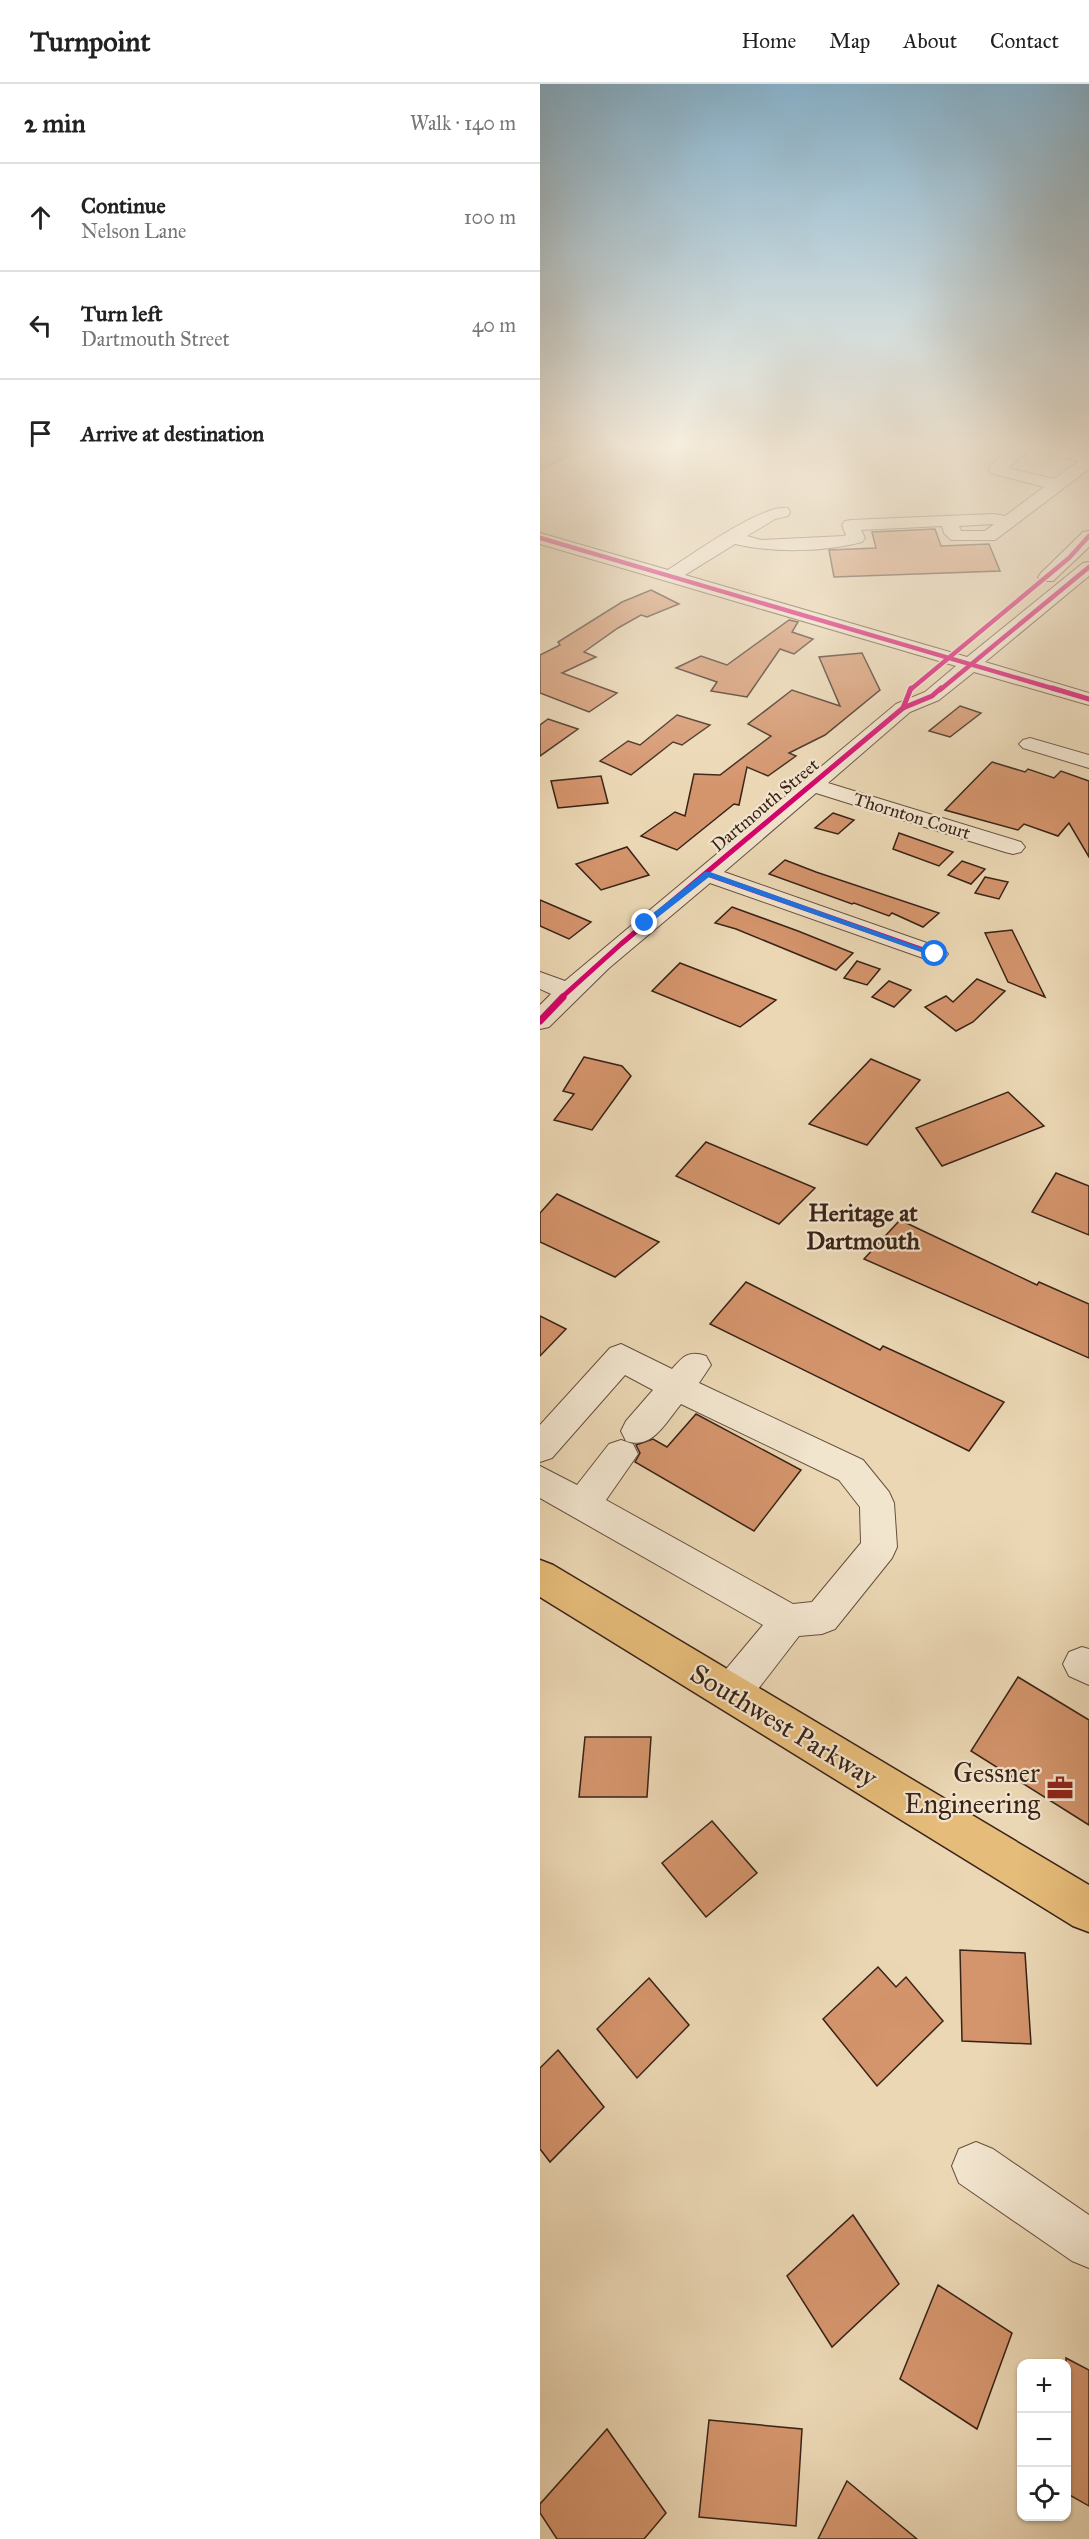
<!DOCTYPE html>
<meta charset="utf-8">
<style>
body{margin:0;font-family:"IM FELL Great Primer",serif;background:#f2f2f2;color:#222}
.controls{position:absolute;right:18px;bottom:18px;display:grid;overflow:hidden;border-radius:12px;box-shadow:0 2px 4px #0004}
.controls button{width:54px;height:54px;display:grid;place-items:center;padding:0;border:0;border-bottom:2px solid #e0e0e0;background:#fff;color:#222;font:30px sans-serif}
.stop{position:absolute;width:18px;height:18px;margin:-14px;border:4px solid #1a73e8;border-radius:50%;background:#fff}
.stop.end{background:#1a73e8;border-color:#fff;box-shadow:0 2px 6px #0008}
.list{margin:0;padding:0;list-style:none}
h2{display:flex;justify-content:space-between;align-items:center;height:78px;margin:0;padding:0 24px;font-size:26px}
h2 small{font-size:20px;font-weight:400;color:#767676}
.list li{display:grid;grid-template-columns:39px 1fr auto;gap:18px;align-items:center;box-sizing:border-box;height:108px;padding:0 24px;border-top:2px solid #e0e0e0}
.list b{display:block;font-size:22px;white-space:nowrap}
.list p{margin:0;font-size:20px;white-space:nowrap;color:#767676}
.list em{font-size:20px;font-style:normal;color:#767676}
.icon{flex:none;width:33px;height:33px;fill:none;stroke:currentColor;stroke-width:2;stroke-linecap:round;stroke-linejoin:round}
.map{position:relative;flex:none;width:549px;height:2455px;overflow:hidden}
header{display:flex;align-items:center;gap:36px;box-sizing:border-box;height:84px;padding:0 30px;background:#fff;border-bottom:2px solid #e0e0e0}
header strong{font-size:28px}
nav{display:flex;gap:33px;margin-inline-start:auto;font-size:21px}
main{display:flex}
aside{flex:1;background:#fff}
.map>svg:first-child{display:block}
.green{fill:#bbbd8b;stroke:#7a7052;stroke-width:1.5}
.building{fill:#d4946c;stroke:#392218;stroke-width:1.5}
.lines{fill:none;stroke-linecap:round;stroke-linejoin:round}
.minor-casing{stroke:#664f3f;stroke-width:2}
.major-casing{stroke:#392218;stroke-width:3}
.minor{fill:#f2e5ce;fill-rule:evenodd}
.major{fill:#e6bc7a;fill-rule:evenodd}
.cycleway-far2-casing{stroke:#f2e5ce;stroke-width:7}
.cycleway-far1-casing{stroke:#f2e5ce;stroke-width:8}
.cycleway-casing{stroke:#f2e5ce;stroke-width:10}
.cycleway-far2{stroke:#d6006c;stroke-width:4.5}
.cycleway-far1{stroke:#d6006c;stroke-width:5}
.cycleway{stroke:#d6006c;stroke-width:7}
.route{fill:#1a73e8}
.labels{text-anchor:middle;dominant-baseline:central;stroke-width:4.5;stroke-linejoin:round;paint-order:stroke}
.far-street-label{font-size:18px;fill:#392218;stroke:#f2e5ce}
.neighbourhood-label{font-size:24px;font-weight:bold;fill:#392218;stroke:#f2e5ce}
.near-street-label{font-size:27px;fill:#392218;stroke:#f2e5ce}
.near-poi-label{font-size:27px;fill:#392218;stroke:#f2e5ce;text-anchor:end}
</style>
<header>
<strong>Turnpoint</strong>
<nav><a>Home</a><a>Map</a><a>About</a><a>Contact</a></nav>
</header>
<main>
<aside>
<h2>2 min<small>Walk · 140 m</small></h2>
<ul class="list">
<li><svg class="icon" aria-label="ahead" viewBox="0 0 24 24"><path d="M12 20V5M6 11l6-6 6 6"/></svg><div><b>Continue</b><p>Nelson Lane</p></div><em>100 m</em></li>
<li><svg class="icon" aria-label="left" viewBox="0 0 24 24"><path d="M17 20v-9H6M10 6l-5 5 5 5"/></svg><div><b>Turn left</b><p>Dartmouth Street</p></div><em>40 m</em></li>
<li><svg class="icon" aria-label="arrive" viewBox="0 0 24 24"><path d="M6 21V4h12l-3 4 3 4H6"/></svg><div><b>Arrive at destination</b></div></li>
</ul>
</aside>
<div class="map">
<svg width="549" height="2455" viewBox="0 0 549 2455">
<rect width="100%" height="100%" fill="#ebd7b4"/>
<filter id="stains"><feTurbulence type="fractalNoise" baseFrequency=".00333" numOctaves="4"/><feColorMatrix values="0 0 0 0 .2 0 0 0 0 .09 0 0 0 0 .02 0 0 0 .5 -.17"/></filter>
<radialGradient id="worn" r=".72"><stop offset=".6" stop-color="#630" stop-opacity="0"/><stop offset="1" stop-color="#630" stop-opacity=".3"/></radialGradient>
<!-- green -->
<polygon class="green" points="0,363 44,363 0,387"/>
<!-- building -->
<g class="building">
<polygon points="395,445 401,462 449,460 460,487 294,493 289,466 336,464 332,448"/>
<polygon points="111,506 139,520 107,533 101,531 78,544 44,568 56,573 22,589 77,609 49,628 0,609 0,571 20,561 18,558 82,518"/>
<polygon points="249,536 258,538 252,548 273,555 254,570 240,565 207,613 171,607 177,598 136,584 161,572 187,581"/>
<polygon points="322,569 340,606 285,651 249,669 256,672 228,692 207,683 199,721 194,720 137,766 101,752 135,728 145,732 154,690 180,691 231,652 208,640 252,606 300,622 279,573"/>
<polygon points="420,622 441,629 410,653 389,647"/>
<polygon points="137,631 170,641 142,661 133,658 91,691 60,677 88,657 100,661"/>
<polygon points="8,635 38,645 0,672 0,641"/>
<polygon points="452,678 485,688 488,685 514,694 521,687 549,697 549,773 529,739 518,752 484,740 478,746 405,726"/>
<polygon points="61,692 68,719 18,724 11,697"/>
<polygon points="293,729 314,736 298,750 275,744"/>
<polygon points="359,749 413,768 399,782 353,765"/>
<polygon points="87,763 109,791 61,806 36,780"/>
<polygon points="245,776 276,788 399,829 383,843 352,829 349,832 314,819 312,820 229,790"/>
<polygon points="422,777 445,785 431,800 408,791"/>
<polygon points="445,793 468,798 459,815 435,809"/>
<polygon points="0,816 21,825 51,838 29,855 0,842"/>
<polygon points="192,823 258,847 313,869 296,886 196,845 175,839"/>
<polygon points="472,846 505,913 468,898 445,849"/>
<polygon points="317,877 340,885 327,901 304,894"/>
<polygon points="140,879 236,916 200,943 112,907"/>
<polygon points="437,895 465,907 433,938 416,947 385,923 406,912 413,918"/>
<polygon points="349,897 371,906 354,923 332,913"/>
<polygon points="44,973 82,982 91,992 52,1046 14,1036 34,1010 23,1007"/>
<polygon points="331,975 380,996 327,1061 269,1040"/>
<polygon points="468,1008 504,1042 402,1082 376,1044"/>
<polygon points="166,1058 275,1104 239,1140 136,1092"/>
<polygon points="516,1089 549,1102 549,1151 492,1128"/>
<polygon points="17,1110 119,1158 75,1193 0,1158 0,1129"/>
<polygon points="360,1136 497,1201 499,1198 549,1220 549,1274 324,1175"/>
<polygon points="206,1198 340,1266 343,1262 464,1318 429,1367 170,1240"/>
<polygon points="0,1232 26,1245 0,1272"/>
<polygon points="156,1330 261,1386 214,1447 95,1378 100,1369 96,1361 113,1355 127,1363"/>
<polygon points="478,1593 549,1636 549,1741 431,1667"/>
<polygon points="45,1653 111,1653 107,1713 39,1713"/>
<polygon points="172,1737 217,1789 166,1833 122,1779"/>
<polygon points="420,1866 485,1869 491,1960 422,1957"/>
<polygon points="338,1883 356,1903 366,1893 403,1937 337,2002 283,1935"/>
<polygon points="109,1894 149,1941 97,1994 57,1945"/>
<polygon points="18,1966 64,2023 10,2078 0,2065 0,1984"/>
<polygon points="313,2131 359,2200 292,2263 247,2192"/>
<polygon points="398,2201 472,2249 437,2345 360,2295"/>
<polygon points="526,2274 549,2286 549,2422 526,2409"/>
<polygon points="169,2336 262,2345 256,2442 159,2433"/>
<polygon points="67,2345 126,2429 104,2455 17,2455 0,2429 0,2420"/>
<polygon points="307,2397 377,2455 278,2455"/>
</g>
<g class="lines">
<!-- minor casing -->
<g class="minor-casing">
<g id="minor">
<path d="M474 363H493L468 384 514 395 539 377 495 366 493 363H523L549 369V385L455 456H411L404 449 402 442 321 446 325 454 322 458C285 468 232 469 195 460L145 491 427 573 543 479 549 478V492L445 578 549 609V621L434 588 399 616 370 628 288 699 481 758 485 763 481 768 473 770 465 768 276 709 184 788 404 865 408 870 404 875 395 878 386 875 170 799 69 884 9 943 0 945V921L11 910 0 905V888L25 897 356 620 385 608 416 582 0 460V449L128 486C151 471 224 419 248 424L250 428 248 432 235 435 207 452 221 456 304 452 306 451 302 441 305 437 311 436 454 430 465 432 504 403 451 389 449 386 451 381ZM454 440 445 447H421L419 442Z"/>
<polygon points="549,447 549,463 513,497 501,497 498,493 501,489 543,448"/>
<polygon points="490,654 549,671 549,684 483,664 479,660 483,656"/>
<path d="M81 1260 132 1285C143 1272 149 1266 166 1272L171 1281 159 1299 323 1376 349 1408 354 1419 357 1463 352 1474 295 1545 282 1550 259 1552 205 1622 191 1627 177 1622 172 1609 177 1596 223 1541 0 1414V1382L37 1401 69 1360 81 1356 93 1360 98 1370 66 1416 253 1520 272 1518 321 1459 320 1423 299 1396 141 1320C125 1339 113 1366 86 1357L81 1347 86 1337 113 1306 85 1291 12 1374 0 1378V1341L70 1264Z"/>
<polygon points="542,1563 549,1565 549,1601 529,1592 523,1580 529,1568"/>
<polygon points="436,2058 453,2065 549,2131 549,2184 532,2177 419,2099 412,2082 419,2065"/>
</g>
</g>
<!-- major casing -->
<g class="major-casing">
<polygon id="major" points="0,1476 13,1481 549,1801 549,1848 533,1842 0,1513"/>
</g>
<!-- minor -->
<use href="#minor" class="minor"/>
<!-- major -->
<use href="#major" class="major"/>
<!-- cycleway-far2 casing -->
<g class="cycleway-far2-casing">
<g id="cycleway-far2">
<polyline points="0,454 518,606"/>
<polyline points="370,606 529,474 549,452"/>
<polyline points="400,606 549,483"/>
</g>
</g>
<!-- cycleway-far1 casing -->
<g class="cycleway-far1-casing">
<g id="cycleway-far1">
<polyline points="512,604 549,615"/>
<polyline points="363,624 371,604"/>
<polyline points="167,790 395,870"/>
<polyline points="21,914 81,860 363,624 392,612 401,604"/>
</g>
</g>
<!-- cycleway casing -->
<g class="cycleway-casing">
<polyline id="cycleway" points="0,937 23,913"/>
</g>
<!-- cycleway-far2 -->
<use href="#cycleway-far2" class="cycleway-far2"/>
<!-- cycleway-far1 -->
<use href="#cycleway-far1" class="cycleway-far1"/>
<!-- cycleway -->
<use href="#cycleway" class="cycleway"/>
</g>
<!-- sky -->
<linearGradient id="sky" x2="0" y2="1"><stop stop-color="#88b6d2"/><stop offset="0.51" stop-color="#f6eddd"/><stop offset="1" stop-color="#f6eddd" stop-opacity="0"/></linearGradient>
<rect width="549" height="707" fill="url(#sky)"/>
<!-- route -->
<polygon class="route" points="165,788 170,788 399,870 392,872 169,793 108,841 102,841 102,838"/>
<!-- icons -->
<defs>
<g id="office-bare" transform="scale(2.07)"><path d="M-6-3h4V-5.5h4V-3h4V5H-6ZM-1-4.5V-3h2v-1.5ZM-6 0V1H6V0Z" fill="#8f2418" stroke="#f2e5ce" stroke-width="2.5" paint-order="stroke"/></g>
</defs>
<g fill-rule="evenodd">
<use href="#office-bare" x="520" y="1704"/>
</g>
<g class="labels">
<!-- far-street labels -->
<g class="far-street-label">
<text transform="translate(225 721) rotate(-40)">Dartmouth Street</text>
<text transform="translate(372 732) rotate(17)">Thornton Court</text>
</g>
<!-- neighbourhood labels -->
<g class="neighbourhood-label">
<text x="323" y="1129">Heritage at<tspan x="323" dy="28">Dartmouth</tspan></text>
</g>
<!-- near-street labels -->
<g class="near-street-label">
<text transform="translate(244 1641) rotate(31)">Southwest Parkway</text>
</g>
<!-- near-poi labels -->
<g class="near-poi-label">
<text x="500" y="1688">Gessner<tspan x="500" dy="31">Engineering</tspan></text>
</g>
</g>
<rect width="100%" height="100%" filter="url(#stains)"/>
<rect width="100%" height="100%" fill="url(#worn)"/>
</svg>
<div class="controls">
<button>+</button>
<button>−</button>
<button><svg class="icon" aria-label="locate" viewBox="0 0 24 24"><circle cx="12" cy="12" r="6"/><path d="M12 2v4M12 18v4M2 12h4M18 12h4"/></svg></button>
</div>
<div class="stop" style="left:395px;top:870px"></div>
<div class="stop end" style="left:105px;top:839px"></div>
</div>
</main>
